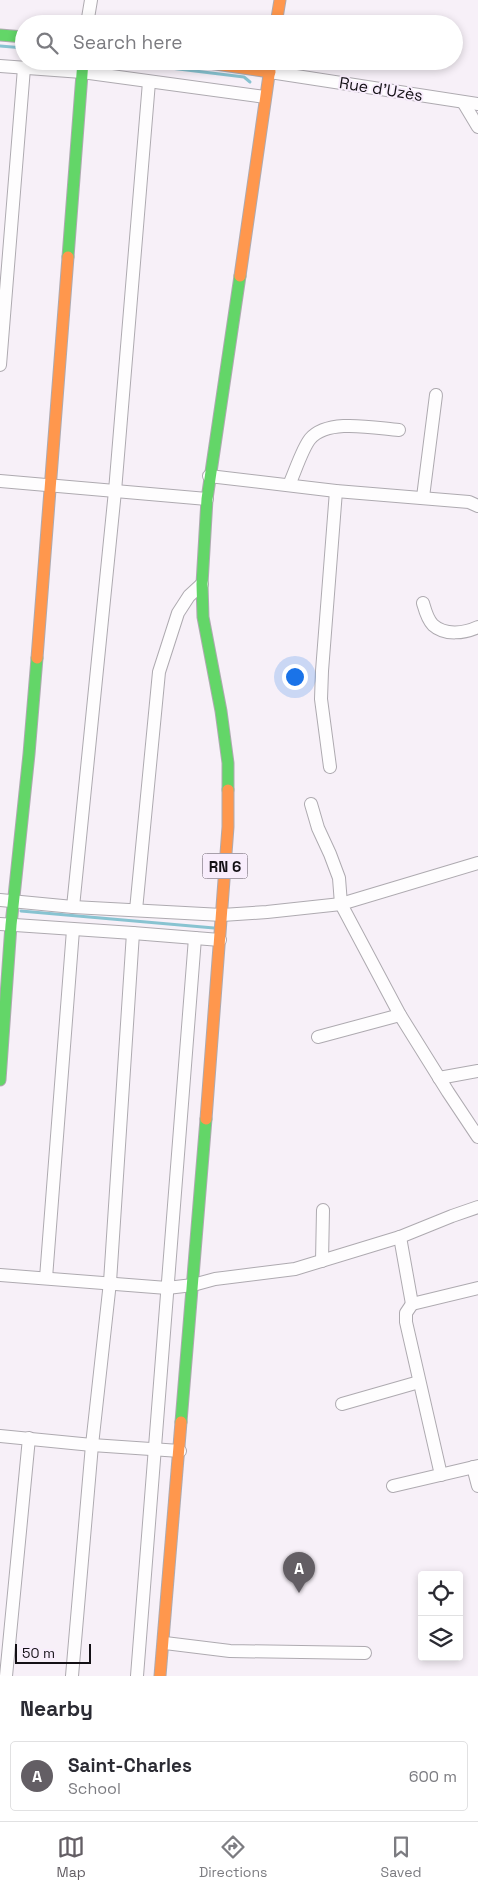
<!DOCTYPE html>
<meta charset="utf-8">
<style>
body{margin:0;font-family:"Space Grotesk",sans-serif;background:#f7f7f7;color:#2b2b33}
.controls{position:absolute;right:15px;bottom:15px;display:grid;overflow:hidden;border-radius:5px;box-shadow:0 2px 8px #0003}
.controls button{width:45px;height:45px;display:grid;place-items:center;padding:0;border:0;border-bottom:1px solid #e1e1e2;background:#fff;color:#2b2b33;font:25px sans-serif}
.scale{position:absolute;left:15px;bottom:12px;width:76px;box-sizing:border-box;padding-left:5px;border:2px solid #131015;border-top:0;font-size:14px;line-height:18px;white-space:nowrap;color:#131015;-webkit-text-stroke:4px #f8edfc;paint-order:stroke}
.you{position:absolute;left:294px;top:676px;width:18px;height:18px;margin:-12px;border:4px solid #fff;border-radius:50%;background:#1a73e8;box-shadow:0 0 0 8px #1a73e833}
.badge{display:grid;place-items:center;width:32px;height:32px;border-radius:50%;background:#635e64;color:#fff;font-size:16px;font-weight:700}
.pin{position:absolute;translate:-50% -41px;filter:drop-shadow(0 1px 2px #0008)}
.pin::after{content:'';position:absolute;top:26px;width:18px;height:15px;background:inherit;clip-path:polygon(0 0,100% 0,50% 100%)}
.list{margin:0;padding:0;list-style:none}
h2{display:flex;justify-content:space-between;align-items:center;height:65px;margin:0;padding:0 20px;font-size:21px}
h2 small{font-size:16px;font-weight:400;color:#7c7c81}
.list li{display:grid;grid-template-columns:32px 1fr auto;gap:15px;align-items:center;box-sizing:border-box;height:70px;margin:0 10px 10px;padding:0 10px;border:1px solid #e1e1e2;border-radius:5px}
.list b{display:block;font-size:19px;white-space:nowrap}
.list p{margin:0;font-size:16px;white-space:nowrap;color:#7c7c81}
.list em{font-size:16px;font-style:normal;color:#7c7c81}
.icon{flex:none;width:28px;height:28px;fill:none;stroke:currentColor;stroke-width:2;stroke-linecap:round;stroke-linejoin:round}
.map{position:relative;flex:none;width:478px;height:1676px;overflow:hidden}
.search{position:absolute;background:#fff;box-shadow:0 2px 8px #0003;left:15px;right:15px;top:15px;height:55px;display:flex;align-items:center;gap:12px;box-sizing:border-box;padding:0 18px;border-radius:28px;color:#7c7c81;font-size:19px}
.sheet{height:145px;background:#fff}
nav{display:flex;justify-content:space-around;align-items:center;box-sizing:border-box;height:70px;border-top:1px solid #e1e1e2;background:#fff;font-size:14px;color:#7c7c81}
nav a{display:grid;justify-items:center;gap:2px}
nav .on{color:#635e64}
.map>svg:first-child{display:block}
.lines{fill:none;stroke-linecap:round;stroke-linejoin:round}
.stream{stroke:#88c3d1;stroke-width:3}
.street-casing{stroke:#aeaab0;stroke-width:14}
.fast-casing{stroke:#aeaab0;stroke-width:13}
.slow-casing{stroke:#aeaab0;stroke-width:13}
.street{stroke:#fefdfe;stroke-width:12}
.fast{stroke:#63d668;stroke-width:11}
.slow{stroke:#ff974d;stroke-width:11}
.labels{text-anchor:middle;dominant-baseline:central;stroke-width:4;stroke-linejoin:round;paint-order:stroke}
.shield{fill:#f8edfc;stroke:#58525a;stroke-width:1}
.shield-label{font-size:15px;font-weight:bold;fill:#131015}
.street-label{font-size:16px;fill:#131015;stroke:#f8edfc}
</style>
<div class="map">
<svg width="478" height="1676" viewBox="0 0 478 1676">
<rect width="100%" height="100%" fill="#f7f0f8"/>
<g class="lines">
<!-- stream -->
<g class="stream">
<polyline points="0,46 24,48"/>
<polyline points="113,61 244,77 250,82"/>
<polyline points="21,911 214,928"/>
</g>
<!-- street casing -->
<g class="street-casing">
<g id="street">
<polyline points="87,24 91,0"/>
<polyline points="0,66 82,72 265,97"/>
<polyline points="270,72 478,104"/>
<polyline points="463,102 478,127"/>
<polyline points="0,365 24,68"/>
<polyline points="209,476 336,491 469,502 478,506"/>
<polyline points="0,481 207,499"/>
<path d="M289 485C295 472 302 449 310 439 328 418 374 428 399 430"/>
<polyline points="423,497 436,395"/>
<path d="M423 603C425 610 427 619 433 625 445 636 465 633 478 627"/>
<polyline points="330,767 321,699 322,671 336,491"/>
<polyline points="311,804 318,828 330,854 339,878 341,904 400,1015 448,1092 478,1137"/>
<polyline points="0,900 73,907 222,915 267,912 341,904 478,863"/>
<polyline points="73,907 115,491 149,82"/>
<polyline points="136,910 159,672 178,613 189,596 202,584"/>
<polyline points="0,924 133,933 220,940"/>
<polyline points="318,1037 400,1015"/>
<polyline points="439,1078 478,1071"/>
<polyline points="400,1237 412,1304 478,1288"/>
<polyline points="322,1261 323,1210"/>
<polyline points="0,1275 167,1288 193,1285 215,1279 295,1269 400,1237 452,1216 478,1207"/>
<polyline points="46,1278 73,930"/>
<polyline points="412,1304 406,1313 406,1322 441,1475"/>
<polyline points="342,1404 419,1382"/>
<polyline points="0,1436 92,1445 180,1451"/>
<polyline points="473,1467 478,1486"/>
<polyline points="393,1486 478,1466"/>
<polyline points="165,1643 230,1651 365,1653"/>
<polyline points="6,1676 29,1438"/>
<polyline points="72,1676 92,1445 110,1282 133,933"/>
<polyline points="137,1676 195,938"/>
</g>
</g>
<!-- fast casing -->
<g class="fast-casing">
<g id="fast">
<polyline points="0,35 24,37"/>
<polyline points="68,257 83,61"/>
<polyline points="228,790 228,763 221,711 203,617 202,584 207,499 240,276"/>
<polyline points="0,1080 11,925 29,754 37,658"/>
<polyline points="181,1422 206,1119"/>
</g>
</g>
<!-- slow casing -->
<g class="slow-casing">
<g id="slow">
<polyline points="276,24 280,0"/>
<polyline points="195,61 270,72"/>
<polyline points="240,276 271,61"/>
<polyline points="37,658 68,257"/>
<polyline points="206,1119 228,827 228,790"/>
<polyline points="160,1676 181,1422"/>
</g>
</g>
<!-- street -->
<use href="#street" class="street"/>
<!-- fast -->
<use href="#fast" class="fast"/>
<!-- slow -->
<use href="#slow" class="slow"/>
</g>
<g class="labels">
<!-- shield labels -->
<rect class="shield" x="202.5" y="853.5" width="45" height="25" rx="4"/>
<g class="shield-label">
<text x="225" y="866">RN 6</text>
</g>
<!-- street labels -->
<g class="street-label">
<text transform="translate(381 89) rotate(9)">Rue d'Uzès</text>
</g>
</g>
</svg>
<div class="controls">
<button><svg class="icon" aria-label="locate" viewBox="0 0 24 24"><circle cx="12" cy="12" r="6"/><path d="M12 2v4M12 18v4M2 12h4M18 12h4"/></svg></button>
<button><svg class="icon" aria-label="layers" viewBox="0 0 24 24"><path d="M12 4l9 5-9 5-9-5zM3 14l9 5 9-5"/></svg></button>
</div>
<div class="scale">50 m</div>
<div class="you"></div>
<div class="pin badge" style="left:299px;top:1593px">A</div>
<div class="search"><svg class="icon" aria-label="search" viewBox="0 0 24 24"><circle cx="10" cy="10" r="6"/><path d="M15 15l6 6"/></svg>Search here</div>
</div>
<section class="sheet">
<h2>Nearby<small></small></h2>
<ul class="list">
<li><span class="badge">A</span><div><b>Saint-Charles</b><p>School</p></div><em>600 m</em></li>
</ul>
</section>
<nav>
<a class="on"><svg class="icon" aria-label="map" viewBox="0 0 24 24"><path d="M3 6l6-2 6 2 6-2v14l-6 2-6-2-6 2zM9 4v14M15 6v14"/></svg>Map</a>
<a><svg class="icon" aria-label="directions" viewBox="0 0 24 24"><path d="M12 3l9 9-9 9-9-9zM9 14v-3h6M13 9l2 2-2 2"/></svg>Directions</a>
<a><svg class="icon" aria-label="saved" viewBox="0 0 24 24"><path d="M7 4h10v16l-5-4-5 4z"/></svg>Saved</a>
</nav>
